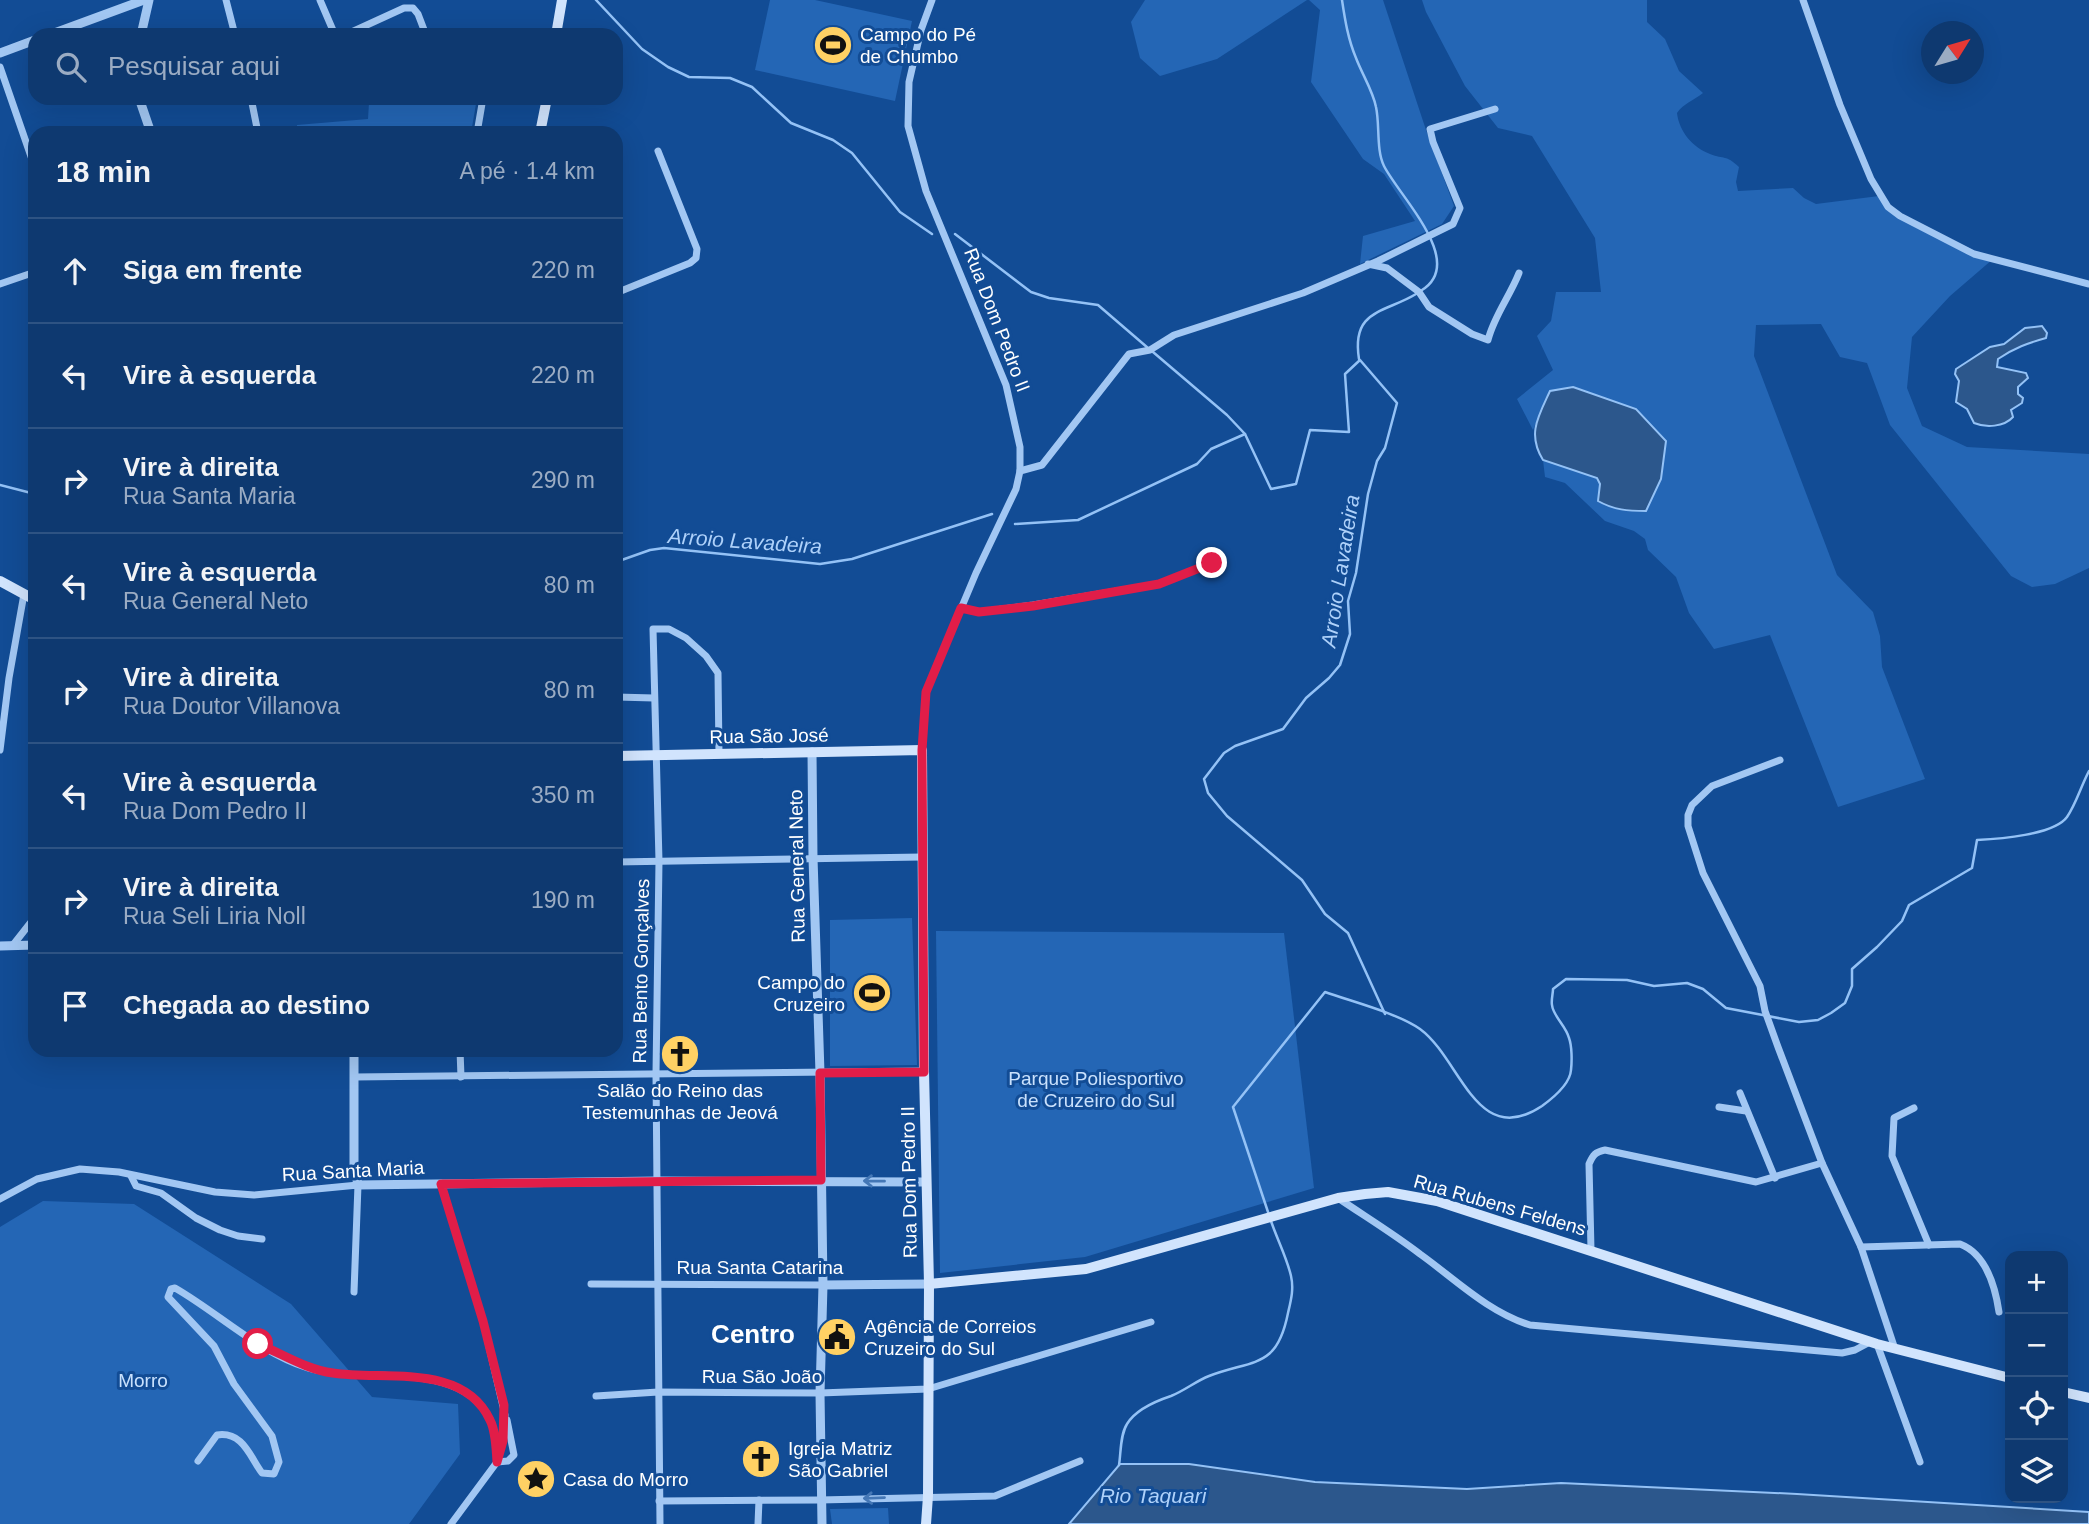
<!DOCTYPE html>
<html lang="pt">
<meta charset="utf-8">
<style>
body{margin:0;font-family:Arial,sans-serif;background:#1c4478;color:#f1f3f6}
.controls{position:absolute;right:21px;bottom:21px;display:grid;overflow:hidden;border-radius:14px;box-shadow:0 7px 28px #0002}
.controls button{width:63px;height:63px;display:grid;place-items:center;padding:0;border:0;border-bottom:2px solid #2e5383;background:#0e3970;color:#f1f3f6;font:35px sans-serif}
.compass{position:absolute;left:1921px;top:21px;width:63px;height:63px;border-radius:50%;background:#0e3970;box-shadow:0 7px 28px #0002;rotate:53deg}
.stop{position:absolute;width:21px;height:21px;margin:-16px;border:5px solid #e11d48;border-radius:50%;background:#fff}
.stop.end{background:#e11d48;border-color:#fff;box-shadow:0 2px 7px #0008}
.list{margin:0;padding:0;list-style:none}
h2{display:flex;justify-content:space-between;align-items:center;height:91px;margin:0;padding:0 28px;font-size:30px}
h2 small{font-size:23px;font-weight:400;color:#9bacc3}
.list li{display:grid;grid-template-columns:46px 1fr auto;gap:21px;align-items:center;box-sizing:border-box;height:105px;padding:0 28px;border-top:2px solid #2e5383}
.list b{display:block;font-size:26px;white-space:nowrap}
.list p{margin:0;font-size:23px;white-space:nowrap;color:#9bacc3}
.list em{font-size:23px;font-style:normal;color:#9bacc3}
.icon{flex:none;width:38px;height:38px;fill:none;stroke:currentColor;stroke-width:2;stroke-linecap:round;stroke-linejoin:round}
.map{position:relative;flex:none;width:2089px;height:1524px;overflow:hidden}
.search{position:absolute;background:#0e3970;box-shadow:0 7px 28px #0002;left:28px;top:28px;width:595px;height:77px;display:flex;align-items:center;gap:18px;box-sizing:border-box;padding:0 24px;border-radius:21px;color:#9bacc3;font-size:26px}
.panel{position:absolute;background:#0e3970;box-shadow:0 7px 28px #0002;left:28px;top:126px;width:595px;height:931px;border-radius:21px}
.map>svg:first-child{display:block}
.green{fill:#2466b5}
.water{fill:#2c578c;stroke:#94c2f6;stroke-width:2}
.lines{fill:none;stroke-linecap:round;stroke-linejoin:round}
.stream{stroke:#94c2f6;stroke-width:2.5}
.minor{stroke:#a2c7f3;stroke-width:7}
.tertiary{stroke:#a2c7f3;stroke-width:9}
.secondary{stroke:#d1e4fd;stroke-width:10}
.oneway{stroke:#4477b6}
.route{stroke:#e11d48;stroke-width:9}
.labels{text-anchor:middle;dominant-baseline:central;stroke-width:6;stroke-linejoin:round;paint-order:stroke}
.poi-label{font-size:19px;fill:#fff;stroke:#124c95;text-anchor:start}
.street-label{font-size:19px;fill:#fff;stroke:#124c95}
.park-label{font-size:19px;fill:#c9e1fd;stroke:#124c95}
.water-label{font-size:21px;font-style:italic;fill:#aed1fa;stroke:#124c95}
.district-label{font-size:26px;font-weight:bold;fill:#fff;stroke:#124c95}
</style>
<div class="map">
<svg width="2089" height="1524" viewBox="0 0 2089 1524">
<rect width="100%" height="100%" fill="#124c95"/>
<!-- green -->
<g class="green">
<polygon points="770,0 815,0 912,21 895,101 755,70"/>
<polygon points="1145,0 1307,0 1217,59 1160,76 1140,58 1131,22"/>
<polygon points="1309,0 1383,0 1426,130 1454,206 1442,224 1360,264 1363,236 1415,221 1384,174 1363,159 1311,82 1320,10"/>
<path d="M1422 0H1647V22L1665 39 1679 71 1703 93C1693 101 1684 103 1677 113 1679 131 1692 147 1710 154 1725 160 1725 154 1739 167L1736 182 1738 191 1793 188 1804 198 1816 204 1879 196 1900 216 1993 259 1950 296 1912 337 1907 388 1922 426 1967 447 2089 454V568L2055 584 2032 587 2011 576 1890 425 1867 363 1840 357 1821 324 1756 325 1754 356 1837 575 1873 612 1880 636 1882 667 1925 779 1838 807 1770 635 1714 649 1689 613 1676 577 1648 550 1645 539 1634 531 1605 521 1565 483 1545 477 1543 460 1598 478 1600 484 1599 501 1606 505 1636 409 1573 387 1542 409 1533 430 1517 399 1553 370 1537 336 1551 321 1556 292H1601L1595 238 1532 136 1498 128 1465 86 1426 12Z"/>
<polygon points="423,98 477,98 471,133 297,133 297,125 368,119 369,103 423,101"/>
<polygon points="912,918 917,1065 830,1066 830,920"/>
<polygon points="936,931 1284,933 1314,1188 1085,1257 940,1273"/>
<polygon points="43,1201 134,1204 291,1304 372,1397 458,1404 460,1454 409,1524 0,1524 0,1227"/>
<polygon points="888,1508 889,1524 832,1524 830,1509"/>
</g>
<!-- water -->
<g class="water">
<path d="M2042 326 2047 333 2046 338C2028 343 2014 348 1998 359L1997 367 2026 373 2028 378 2018 387V394L2023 398 2022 403 2011 410 2013 417C2004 427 1986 428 1974 423L1967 409 1956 402 1959 381 1955 374 1956 369 1990 347 2004 344 2025 328Z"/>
<path d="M1573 387 1636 409 1666 441 1661 479 1646 511C1628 511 1614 510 1598 501L1600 484 1597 478 1543 460C1527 434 1538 417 1550 391Z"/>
<polygon points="1120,1464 1189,1464 1315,1482 1467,1489 1561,1483 1797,1494 2089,1512 2089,1524 1069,1524"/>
</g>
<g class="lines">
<!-- stream -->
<g class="stream">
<polyline points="596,0 642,49 668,67 689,77 730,78 752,87 791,123 833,140 852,153 900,212 932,234"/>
<path d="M1342 0C1345 20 1348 39 1356 58 1362 74 1373 91 1376 107 1380 125 1376 150 1384 166 1399 196 1467 262 1422 290"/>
<polyline points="955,234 1031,292 1049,298 1098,305 1148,348"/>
<polyline points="1153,352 1227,415 1245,434 1271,489 1296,484 1310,430 1349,432 1345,374 1360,360 1397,403 1385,448 1377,461 1368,494 1356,573 1348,601 1350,634 1340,665 1329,678 1306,698 1283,729 1235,746 1224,753 1204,779 1208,793 1227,816 1302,880 1325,914 1348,933 1385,1014"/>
<path d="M1359 359C1351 309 1385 313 1416 294"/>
<polyline points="0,485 35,494"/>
<polyline points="1015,524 1078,520 1197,464 1211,449 1245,434"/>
<polyline points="616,562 650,550 664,548 820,564 852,559 992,514"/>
<path d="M1269 1215 1233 1107 1325 992C1353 1002 1397 1013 1420 1029 1461 1059 1476 1150 1542 1106 1553 1098 1570 1084 1571 1070 1572 1061 1572 1046 1569 1038 1566 1026 1553 1016 1552 1005 1551 1000 1553 994 1553 989L1566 979 1627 980 1654 986 1687 983 1703 989 1726 1008 1799 1022 1818 1020 1831 1013 1845 1003 1852 986V969L1877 947 1902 921 1909 905 1972 868 1977 840C1998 839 2054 835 2067 817 2076 804 2081 786 2089 771"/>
<path d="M1119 1465C1121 1453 1120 1435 1127 1424 1136 1409 1156 1401 1171 1396 1184 1391 1196 1381 1209 1376 1254 1359 1277 1369 1288 1313 1291 1300 1294 1289 1291 1276 1287 1258 1277 1239 1271 1221"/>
</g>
<!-- minor -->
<g class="minor">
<polyline points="226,0 235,35"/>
<polyline points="320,0 335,35"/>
<polyline points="1803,0 1840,105 1871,179 1888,207 1900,216 1974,254 2089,284"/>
<polyline points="345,35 404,8 413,8 418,14 426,35"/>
<polyline points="0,67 35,168"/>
<polyline points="251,98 258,133"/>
<polyline points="477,133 483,98"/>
<path d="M1368 264 1387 268 1419 292 1429 307 1472 334 1488 340C1494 316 1510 296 1519 273"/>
<polyline points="0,284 35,272"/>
<polyline points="616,293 690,263 696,258 697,249 658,151"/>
<polyline points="1020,471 1042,465 1129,354 1150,350 1174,335 1303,293 1378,261 1453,224 1460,208 1433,142 1430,129 1495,109"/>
<polyline points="961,608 979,612 1033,605 1159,584 1212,563"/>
<polyline points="616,697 654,698"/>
<polyline points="0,750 9,678 24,594"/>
<polyline points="922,750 926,692 976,573 1016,489 1020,471 1020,447 1006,385 926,191 908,126 909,82 921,30 932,0"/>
<polyline points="1780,760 1712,786 1692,805 1688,815 1688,826 1703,873 1760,986 1765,1011 1778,1047 1822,1163 1861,1247 1895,1349"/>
<polyline points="616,862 922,857"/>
<polyline points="13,945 35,917"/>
<polyline points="460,1050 461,1077"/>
<polyline points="354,1077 924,1071"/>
<polyline points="1740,1093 1775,1178"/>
<polyline points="1719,1107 1746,1111"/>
<polyline points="1914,1108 1894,1118 1892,1156 1929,1245"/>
<polyline points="131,1176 136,1186 161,1193 196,1218 220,1230 238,1236 262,1239"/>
<polyline points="441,1183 483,1321 505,1415 503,1441 497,1462 451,1524"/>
<path d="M1338 1198C1366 1217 1394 1234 1420 1254 1455 1279 1488 1312 1530 1325L1842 1353 1855 1350 1870 1342"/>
<polyline points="0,1199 37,1179 80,1169 119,1172 215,1192 254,1195 358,1185 354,1292"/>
<path d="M1861 1247 1960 1244C1986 1254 1995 1285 1999 1312"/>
<path d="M1591 1250 1589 1164C1593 1155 1595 1152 1605 1150L1756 1182 1822 1163"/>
<polyline points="591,1284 823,1285"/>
<polyline points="1877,1344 1920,1462"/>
<polyline points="596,1396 658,1392 820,1393 928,1389 1151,1322"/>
<path d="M198 1461 217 1435C243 1431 250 1457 262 1473L274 1474 279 1462 272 1436 234 1384 214 1346 168 1297 171 1289 175 1288C220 1314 258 1352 308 1368 362 1385 461 1357 490 1420 496 1432 496 1448 497 1462"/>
<polyline points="497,1462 508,1461 514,1455 507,1420"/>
<polyline points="659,1501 820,1500 995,1496 1080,1461"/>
<polyline points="660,1524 656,1074 659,861 653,629 669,629 686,638 706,656 718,673 719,754"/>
<polyline points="758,1524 759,1500"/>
</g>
<!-- tertiary -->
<g class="tertiary">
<polyline points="49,35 144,0"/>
<polyline points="141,35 149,0"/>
<polyline points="0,53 35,40"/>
<polyline points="139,98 151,133"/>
<polyline points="812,752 813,858 820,1073 823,1285 820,1393 822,1524"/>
<polyline points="0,946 35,945"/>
<polyline points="354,1050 354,1165 358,1185 657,1181 926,1182"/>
<polyline points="823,1285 929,1284"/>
</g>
<!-- secondary -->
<g class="secondary">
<polyline points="556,35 562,0"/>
<polyline points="540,133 547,98"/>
<polyline points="0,581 35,600"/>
<polyline points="616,756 922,750 924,1071 929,1284 928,1496 926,1524"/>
<polyline points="929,1284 1086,1269 1338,1198 1365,1194 1388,1192 1437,1201 1877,1344 2010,1378"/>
<polyline points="2063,1392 2089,1398"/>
</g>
</g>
<!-- one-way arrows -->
<defs><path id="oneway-shaft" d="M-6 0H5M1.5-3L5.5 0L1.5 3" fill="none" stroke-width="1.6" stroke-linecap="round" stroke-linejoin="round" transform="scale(1.75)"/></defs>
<g class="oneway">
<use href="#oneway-shaft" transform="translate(874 1181) rotate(-179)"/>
<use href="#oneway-shaft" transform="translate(874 1498) rotate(178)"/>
</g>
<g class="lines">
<!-- route -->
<path class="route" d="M258 1344C283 1354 305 1369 333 1373 383 1381 463 1362 490 1420 496 1432 496 1448 497 1462L503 1441 504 1405 483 1321 441 1184 821 1180 820 1073 924 1072 922 750 926 692 961 608 979 612 1033 606 1159 584 1212 563"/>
</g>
<!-- icons -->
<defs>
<g id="stadium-disc" transform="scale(2.0125)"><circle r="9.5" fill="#ffd164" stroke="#124c95"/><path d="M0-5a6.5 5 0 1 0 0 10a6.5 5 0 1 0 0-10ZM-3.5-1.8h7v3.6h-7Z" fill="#111"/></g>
<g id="church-disc" transform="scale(2.0125)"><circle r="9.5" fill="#ffd164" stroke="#124c95"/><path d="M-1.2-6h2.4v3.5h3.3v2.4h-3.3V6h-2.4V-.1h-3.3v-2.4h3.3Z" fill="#111"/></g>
<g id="civic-disc" transform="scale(2.0125)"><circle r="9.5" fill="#ffd164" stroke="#124c95"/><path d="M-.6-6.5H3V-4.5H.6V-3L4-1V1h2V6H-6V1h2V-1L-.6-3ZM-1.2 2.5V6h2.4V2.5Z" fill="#111"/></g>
<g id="sight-disc" transform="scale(2.0125)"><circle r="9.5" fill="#ffd164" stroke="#124c95"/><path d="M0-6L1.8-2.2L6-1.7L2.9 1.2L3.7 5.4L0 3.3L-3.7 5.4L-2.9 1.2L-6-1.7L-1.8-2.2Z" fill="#111"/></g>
</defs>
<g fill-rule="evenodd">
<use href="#stadium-disc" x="833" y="45"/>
<use href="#stadium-disc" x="872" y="993"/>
<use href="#church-disc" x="680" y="1054"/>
<use href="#civic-disc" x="837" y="1337"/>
<use href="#church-disc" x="761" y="1459"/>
<use href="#sight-disc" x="536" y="1479"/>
</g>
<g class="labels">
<!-- poi labels -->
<g class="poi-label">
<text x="860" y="34">Campo do Pé<tspan x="860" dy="22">de Chumbo</tspan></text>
<text x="845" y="982" text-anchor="end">Campo do<tspan x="845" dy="22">Cruzeiro</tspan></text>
<text x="680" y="1090" text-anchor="middle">Salão do Reino das<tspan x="680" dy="22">Testemunhas de Jeová</tspan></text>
<text x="864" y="1326">Agência de Correios<tspan x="864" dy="22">Cruzeiro do Sul</tspan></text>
<text x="788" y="1448">Igreja Matriz<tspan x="788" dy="22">São Gabriel</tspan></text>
<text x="563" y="1479">Casa do Morro</text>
</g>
<!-- street labels -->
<g class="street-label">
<text transform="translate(997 320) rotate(69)">Rua Dom Pedro II</text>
<text transform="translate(769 736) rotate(-1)">Rua São José</text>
<text transform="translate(797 866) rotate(-91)">Rua General Neto</text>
<text transform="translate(641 971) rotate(-89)">Rua Bento Gonçalves</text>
<text transform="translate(353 1171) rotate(-3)">Rua Santa Maria</text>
<text transform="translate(909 1182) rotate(-91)">Rua Dom Pedro II</text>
<text transform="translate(1500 1205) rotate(16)">Rua Rubens Feldens</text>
<text x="760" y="1267">Rua Santa Catarina</text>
<text x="762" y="1376">Rua São João</text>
</g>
<!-- park labels -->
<g class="park-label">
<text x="1096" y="1078">Parque Poliesportivo<tspan x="1096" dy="22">de Cruzeiro do Sul</tspan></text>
<text x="143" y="1380">Morro</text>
</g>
<!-- water labels -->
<g class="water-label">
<text transform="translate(745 541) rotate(4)">Arroio Lavadeira</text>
<text transform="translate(1340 571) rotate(-81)">Arroio Lavadeira</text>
<text x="1153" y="1495">Rio Taquari</text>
</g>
<!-- district labels -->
<g class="district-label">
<text x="753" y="1334">Centro</text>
</g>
</g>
</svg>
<div class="controls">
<button>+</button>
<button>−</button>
<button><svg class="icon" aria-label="locate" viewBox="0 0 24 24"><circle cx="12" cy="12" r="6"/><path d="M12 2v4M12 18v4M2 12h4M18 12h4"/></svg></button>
<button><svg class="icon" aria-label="layers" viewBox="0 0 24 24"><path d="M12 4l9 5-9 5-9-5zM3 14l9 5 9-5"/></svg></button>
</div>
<svg class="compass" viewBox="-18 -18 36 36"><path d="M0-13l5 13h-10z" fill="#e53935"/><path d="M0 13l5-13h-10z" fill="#9bacc3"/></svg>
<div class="stop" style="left:258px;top:1344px"></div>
<div class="stop end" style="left:1212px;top:563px"></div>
<div class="search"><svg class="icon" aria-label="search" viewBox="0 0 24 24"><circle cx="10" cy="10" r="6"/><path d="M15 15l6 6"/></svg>Pesquisar aqui</div>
<section class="panel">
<h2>18 min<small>A pé · 1.4 km</small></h2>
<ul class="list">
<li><svg class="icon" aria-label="ahead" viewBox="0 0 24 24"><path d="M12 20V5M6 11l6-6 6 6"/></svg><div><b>Siga em frente</b></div><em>220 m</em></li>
<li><svg class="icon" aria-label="left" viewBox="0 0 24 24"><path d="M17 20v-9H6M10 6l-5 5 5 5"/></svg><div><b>Vire à esquerda</b></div><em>220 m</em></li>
<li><svg class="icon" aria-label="right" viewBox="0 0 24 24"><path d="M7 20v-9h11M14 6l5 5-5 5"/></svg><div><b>Vire à direita</b><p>Rua Santa Maria</p></div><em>290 m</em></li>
<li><svg class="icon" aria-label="left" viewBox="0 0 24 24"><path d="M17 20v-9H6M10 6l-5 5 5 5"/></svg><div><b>Vire à esquerda</b><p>Rua General Neto</p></div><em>80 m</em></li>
<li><svg class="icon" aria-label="right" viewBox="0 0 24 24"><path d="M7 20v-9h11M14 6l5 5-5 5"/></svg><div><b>Vire à direita</b><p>Rua Doutor Villanova</p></div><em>80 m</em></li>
<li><svg class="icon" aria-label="left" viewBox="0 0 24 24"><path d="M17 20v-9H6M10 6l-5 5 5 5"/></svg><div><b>Vire à esquerda</b><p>Rua Dom Pedro II</p></div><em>350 m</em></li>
<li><svg class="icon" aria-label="right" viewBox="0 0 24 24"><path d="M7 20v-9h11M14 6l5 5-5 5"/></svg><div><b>Vire à direita</b><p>Rua Seli Liria Noll</p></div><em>190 m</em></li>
<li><svg class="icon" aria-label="arrive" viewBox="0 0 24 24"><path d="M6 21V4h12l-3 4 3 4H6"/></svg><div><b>Chegada ao destino</b></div></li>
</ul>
</section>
</div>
